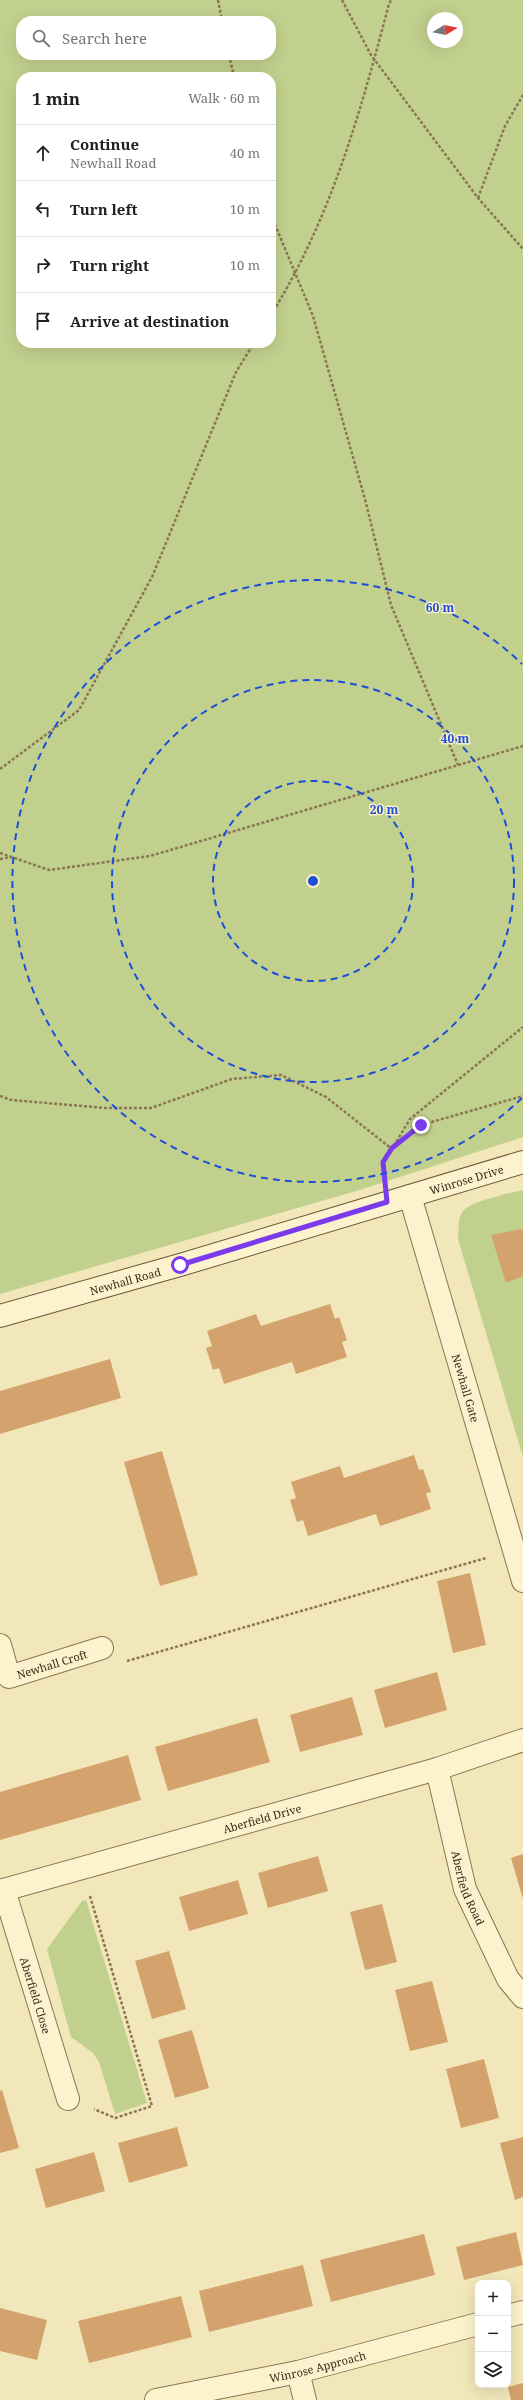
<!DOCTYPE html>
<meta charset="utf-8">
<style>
body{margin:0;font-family:"Noto Serif",serif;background:#f2f2f2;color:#222}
.controls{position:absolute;right:12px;bottom:12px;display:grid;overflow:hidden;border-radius:8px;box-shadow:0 4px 16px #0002}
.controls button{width:36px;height:36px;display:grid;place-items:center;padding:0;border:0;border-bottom:1px solid #e0e0e0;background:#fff;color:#222;font:20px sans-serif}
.compass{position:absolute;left:427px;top:12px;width:36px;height:36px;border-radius:50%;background:#fff;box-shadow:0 4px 16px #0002;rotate:80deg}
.stop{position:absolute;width:12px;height:12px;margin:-9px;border:3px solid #7c3aed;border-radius:50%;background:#fff}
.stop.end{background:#7c3aed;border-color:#fff;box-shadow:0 1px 4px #0008}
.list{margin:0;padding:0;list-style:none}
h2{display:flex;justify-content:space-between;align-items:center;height:52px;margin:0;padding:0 16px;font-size:17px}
h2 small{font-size:13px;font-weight:400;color:#767676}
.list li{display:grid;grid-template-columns:26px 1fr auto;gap:12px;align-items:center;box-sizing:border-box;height:56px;padding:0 16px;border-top:1px solid #e0e0e0}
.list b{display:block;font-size:15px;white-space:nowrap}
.list p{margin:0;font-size:13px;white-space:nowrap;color:#767676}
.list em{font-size:13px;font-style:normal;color:#767676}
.icon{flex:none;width:22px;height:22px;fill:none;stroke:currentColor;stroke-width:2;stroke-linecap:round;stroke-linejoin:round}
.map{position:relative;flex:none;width:523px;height:2400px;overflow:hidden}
.search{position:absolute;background:#fff;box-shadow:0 4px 16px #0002;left:16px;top:16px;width:260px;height:44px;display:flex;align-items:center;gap:10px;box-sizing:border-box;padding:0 14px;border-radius:16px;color:#767676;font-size:15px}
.panel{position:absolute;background:#fff;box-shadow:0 4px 16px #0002;left:16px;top:72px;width:260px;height:276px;border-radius:16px}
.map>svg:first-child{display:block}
.green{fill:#c2d08e;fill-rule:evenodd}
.building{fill:#d4a26c}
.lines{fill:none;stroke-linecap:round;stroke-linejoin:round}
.street-casing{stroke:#8a7653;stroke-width:24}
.secondary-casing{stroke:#6c5636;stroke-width:24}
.path{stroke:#8a7653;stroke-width:2.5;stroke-dasharray:3 2;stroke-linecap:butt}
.street{stroke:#fcf3ce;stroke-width:22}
.secondary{stroke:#fcf3ce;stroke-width:22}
.route{stroke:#7c3aed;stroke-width:5}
.ring{fill:none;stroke:#1d4ed8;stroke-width:2;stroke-dasharray:7 5}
.labels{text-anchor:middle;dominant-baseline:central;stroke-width:3;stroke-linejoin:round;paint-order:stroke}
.street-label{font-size:11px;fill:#372b1a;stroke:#f9f0ca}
.centre{fill:#1d4ed8;stroke:#f9f0ca;stroke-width:2}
.ring-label{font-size:12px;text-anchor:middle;font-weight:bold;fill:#1d4ed8;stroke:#f9f0ca;stroke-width:3;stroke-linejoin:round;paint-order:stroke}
</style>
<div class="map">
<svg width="523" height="2400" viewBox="0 0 523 2400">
<rect width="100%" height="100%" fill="#f2e7ba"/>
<!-- green -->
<g class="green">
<path d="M0 0H523V1137L363 1189 0 1294ZM433 18H457V42H433ZM21 21H271V55H21ZM21 77H271V343H21Z"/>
<path d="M523 1190V1457L458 1239C459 1230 457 1219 463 1211 471 1201 510 1193 523 1190Z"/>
<polygon points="86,1900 147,2103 115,2114 99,2062 93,2053 71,2037 47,1949 82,1901"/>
</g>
<!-- building -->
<g class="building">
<polygon points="523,1229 523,1276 506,1283 491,1235"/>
<polygon points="330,1304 335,1319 339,1317 347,1340 342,1342 347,1357 296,1374 292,1362 224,1384 219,1368 213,1370 206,1348 212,1346 207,1331 256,1314 261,1326"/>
<polygon points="110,1359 121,1398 0,1434 0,1391"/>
<polygon points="162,1451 198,1575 160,1586 124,1462"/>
<polygon points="414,1455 419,1470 423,1469 431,1492 426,1493 431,1509 380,1526 376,1514 308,1536 303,1520 297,1522 290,1500 296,1498 291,1482 340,1466 344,1478"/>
<polygon points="470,1573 486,1645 453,1653 437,1581"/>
<polygon points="437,1672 447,1710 385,1728 374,1690"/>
<polygon points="352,1697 363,1735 300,1752 290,1715"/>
<polygon points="257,1718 270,1762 168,1791 155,1747"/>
<polygon points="128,1755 141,1800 0,1840 0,1792"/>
<polygon points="523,1854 523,1899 511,1858"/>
<polygon points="318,1856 328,1891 268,1908 258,1873"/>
<polygon points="238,1880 248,1914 189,1931 179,1897"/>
<polygon points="382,1904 397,1962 365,1970 350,1912"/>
<polygon points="169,1951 186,2009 152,2019 135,1961"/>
<polygon points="432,1981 448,2042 410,2051 395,1990"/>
<polygon points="192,2030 209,2088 175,2098 158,2040"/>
<polygon points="484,2059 499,2118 461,2128 446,2069"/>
<polygon points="2,2090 19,2148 0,2153 0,2091"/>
<polygon points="177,2127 188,2166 129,2183 118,2143"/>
<polygon points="523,2137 523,2197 515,2200 500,2143"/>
<polygon points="94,2152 105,2191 46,2208 35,2169"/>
<polygon points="516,2232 523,2265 464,2280 456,2247"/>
<polygon points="424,2234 435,2275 331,2302 320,2260"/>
<polygon points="303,2265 313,2306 209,2332 199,2291"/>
<polygon points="181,2296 192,2337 89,2363 78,2321"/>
<polygon points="0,2308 47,2320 37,2360 0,2351"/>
<polygon points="523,2383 523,2400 511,2400 508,2387"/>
</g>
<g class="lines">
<!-- street casing -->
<g class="street-casing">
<g id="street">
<path id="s1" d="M410 1196 523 1581"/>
<path id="s2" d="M0 1645 9 1677 102 1648"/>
<path id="s3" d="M437 1769 465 1889 508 1979 523 1997"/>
<path id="s4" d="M4 1890 68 2099"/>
<path id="s5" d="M0 1891 437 1769 523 1740"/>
<polyline points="508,2316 523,2312"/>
<polyline points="298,2372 305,2400"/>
<path id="s6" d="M156 2400 298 2372 478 2324"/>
</g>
</g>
<!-- secondary casing -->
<g class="secondary-casing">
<g id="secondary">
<path id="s7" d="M0 1316 180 1265 523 1162"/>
</g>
</g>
<!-- path -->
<g class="path">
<polyline points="218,0 222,21"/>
<polyline points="342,0 371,55 478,198 523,249"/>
<polyline points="229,55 234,77"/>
<polyline points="478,198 505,126 523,95"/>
<polyline points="271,215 313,316 366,503 391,605 458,765"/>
<path d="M271 315C331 218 360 114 389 4L391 0"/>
<polyline points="0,769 79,710 152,577 236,372 254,343"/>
<polyline points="0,853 49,870 150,856 523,746"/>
<polyline points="0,859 11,857"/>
<polyline points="0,1096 11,1100 106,1108 151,1108 232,1079 281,1075 326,1097 392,1149 410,1119 523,1027"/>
<polyline points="384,1173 383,1163 392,1149 421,1125 523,1096"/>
<polyline points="127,1661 486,1558"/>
<polyline points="90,1896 152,2106 115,2118 94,2109"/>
</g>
<!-- street -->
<use href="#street" class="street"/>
<!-- secondary -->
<use href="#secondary" class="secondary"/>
</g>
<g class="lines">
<!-- route -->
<polyline class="route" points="180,1265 387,1202 383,1162 392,1148 421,1125"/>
</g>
<!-- distance rings -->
<g class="ring">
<circle cx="313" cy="881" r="100"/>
<circle cx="313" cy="881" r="201"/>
<path d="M522 1098A301 301 0 1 1 522 664"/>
</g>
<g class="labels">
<!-- street labels -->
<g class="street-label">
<text stroke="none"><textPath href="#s7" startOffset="486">Winrose Drive</textPath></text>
<text stroke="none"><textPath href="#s7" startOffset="130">Newhall Road</textPath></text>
<text stroke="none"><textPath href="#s1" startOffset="200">Newhall Gate</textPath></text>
<text stroke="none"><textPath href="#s2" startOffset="78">Newhall Croft</textPath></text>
<text stroke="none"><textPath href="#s5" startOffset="272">Aberfield Drive</textPath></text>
<text stroke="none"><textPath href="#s3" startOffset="123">Aberfield Road</textPath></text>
<text stroke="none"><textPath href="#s4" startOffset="110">Aberfield Close</textPath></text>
<text stroke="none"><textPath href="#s6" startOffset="165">Winrose Approach</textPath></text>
</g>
</g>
<circle cx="313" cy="881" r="6" class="centre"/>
<g class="ring-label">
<text x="440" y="612">60 m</text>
<text x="455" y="743">40 m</text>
<text x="384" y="814">20 m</text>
</g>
</svg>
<div class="controls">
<button>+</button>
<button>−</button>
<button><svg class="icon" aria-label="layers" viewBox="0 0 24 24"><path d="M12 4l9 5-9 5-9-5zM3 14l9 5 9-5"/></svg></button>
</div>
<svg class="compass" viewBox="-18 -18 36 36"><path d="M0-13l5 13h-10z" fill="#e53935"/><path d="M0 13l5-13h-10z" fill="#767676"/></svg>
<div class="stop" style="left:180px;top:1265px"></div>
<div class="stop end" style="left:421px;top:1125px"></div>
<div class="search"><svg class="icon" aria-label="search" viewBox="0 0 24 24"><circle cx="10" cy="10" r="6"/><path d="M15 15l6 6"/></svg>Search here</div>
<section class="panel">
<h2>1 min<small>Walk · 60 m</small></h2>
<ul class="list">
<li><svg class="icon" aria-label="ahead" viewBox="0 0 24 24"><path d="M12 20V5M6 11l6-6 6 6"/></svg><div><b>Continue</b><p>Newhall Road</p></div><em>40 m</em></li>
<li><svg class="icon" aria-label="left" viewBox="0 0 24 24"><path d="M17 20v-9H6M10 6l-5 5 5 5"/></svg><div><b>Turn left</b></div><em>10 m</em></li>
<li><svg class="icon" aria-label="right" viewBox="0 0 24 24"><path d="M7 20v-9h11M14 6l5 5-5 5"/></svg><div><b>Turn right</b></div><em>10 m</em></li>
<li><svg class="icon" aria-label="arrive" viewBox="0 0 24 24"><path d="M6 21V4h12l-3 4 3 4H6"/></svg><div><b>Arrive at destination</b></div></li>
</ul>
</section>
</div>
